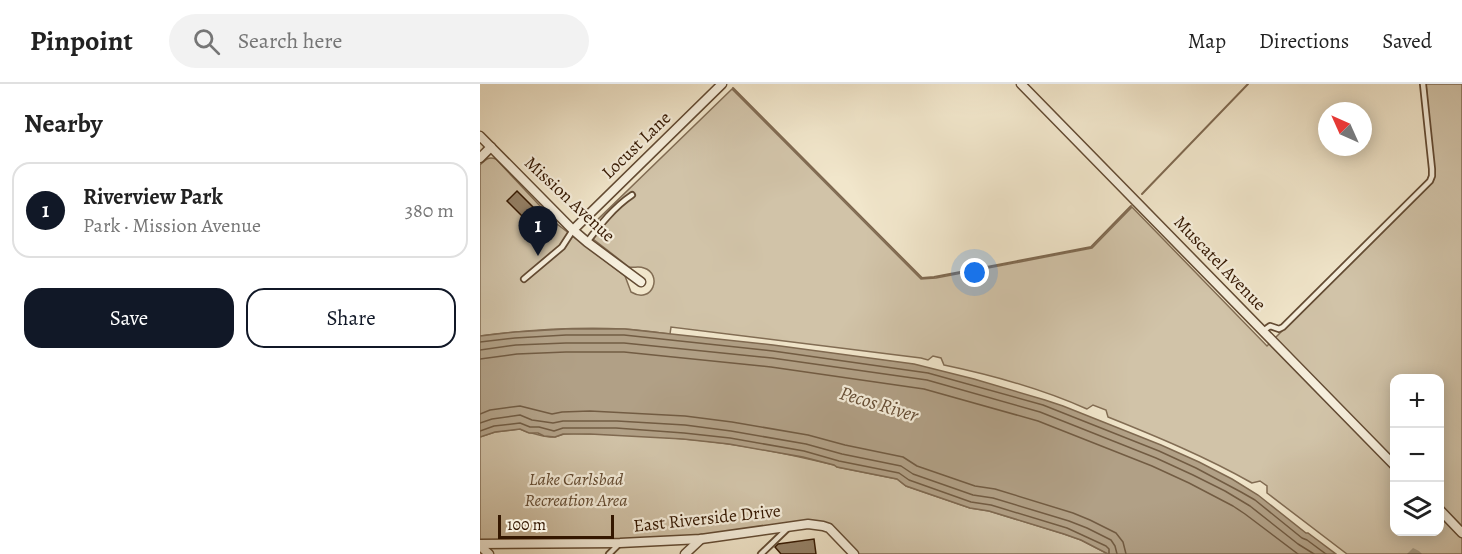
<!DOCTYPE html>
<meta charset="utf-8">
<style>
body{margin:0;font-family:Alegreya,serif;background:#f2f2f2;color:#222}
.controls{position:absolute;right:18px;bottom:18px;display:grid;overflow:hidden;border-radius:12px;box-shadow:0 3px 15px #0003}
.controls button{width:54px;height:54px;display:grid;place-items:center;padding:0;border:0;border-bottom:2px solid #e0e0e0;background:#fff;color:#222;font:30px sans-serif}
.compass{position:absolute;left:838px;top:18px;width:54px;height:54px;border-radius:50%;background:#fff;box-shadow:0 3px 15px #0003;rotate:315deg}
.scale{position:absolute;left:18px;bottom:15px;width:116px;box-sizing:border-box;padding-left:6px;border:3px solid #341700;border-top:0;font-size:16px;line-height:21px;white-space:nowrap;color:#341700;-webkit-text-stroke:4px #f6efdd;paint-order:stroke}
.you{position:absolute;left:495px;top:189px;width:21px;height:21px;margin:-15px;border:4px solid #fff;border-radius:50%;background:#1a73e8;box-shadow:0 0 0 9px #1a73e833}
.badge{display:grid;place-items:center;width:39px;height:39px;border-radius:50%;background:#111827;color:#fff;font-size:20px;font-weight:700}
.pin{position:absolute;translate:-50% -50px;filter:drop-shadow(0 2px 3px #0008)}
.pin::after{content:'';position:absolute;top:32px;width:21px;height:18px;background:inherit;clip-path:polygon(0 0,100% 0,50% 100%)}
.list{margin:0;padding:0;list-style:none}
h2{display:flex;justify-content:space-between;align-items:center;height:78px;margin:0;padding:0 24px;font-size:26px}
h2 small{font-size:20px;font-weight:400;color:#767676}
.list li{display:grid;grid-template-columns:39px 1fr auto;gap:18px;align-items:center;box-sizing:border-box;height:96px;margin:0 12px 12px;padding:0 12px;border:2px solid #e0e0e0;border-radius:18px}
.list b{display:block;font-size:22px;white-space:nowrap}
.list p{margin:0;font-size:20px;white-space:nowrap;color:#767676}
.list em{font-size:20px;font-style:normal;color:#767676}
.actions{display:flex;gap:12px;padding:18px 24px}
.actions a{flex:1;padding:14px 0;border:2px solid #111827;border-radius:18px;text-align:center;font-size:21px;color:#111827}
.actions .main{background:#111827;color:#fff}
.icon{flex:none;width:33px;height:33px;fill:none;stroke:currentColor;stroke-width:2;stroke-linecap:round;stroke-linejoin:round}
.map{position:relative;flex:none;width:982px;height:470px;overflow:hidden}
header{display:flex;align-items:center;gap:36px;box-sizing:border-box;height:84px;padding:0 30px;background:#fff;border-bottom:2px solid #e0e0e0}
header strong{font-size:28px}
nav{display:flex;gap:33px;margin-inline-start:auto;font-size:21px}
.search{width:420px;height:54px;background:#f2f2f2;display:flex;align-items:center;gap:15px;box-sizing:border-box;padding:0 21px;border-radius:33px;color:#767676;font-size:22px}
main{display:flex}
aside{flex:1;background:#fff}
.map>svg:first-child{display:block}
.green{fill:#d1c3a8;stroke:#826d54;stroke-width:1.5;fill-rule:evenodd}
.water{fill:#b1a086;stroke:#7f6950;stroke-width:1.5}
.shadow{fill:#0003}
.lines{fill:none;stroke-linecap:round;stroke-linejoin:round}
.shore{stroke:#725c43;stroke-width:1.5}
.stream{stroke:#7f6950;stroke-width:2}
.building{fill:#96836a;stroke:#341700;stroke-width:1.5}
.service-casing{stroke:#634b33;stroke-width:8}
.minor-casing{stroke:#634b33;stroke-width:11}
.service{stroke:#f6efdd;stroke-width:4.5}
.minor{stroke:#f6efdd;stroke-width:8}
.labels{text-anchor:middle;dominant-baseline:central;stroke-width:4.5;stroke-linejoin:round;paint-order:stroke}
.street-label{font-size:18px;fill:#341700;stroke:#f6efdd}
.park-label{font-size:18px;font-style:italic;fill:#634b32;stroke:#f6efdd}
.water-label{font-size:20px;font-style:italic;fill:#664e36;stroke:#f6efdd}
</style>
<header>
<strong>Pinpoint</strong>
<div class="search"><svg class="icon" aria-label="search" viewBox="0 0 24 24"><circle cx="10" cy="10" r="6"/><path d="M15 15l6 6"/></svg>Search here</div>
<nav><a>Map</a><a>Directions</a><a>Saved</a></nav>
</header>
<main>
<aside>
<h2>Nearby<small></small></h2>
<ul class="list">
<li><span class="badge">1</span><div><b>Riverview Park</b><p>Park · Mission Avenue</p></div><em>380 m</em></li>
</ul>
<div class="actions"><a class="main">Save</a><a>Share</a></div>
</aside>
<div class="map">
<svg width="982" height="470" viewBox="0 0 982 470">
<rect width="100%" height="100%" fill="#f1e6cb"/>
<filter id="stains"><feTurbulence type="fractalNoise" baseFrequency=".00333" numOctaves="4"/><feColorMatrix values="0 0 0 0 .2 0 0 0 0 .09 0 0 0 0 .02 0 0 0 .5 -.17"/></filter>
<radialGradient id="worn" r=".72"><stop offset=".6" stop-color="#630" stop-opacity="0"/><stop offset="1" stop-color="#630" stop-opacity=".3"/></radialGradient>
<!-- green -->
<g class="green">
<path d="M946 0H982V470H867L787 409V402L780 397 772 399C726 373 678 353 628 333L626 326 613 321 607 325C562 305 512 291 464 281L461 274 453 272 448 276 441 274 191 243 190 250C174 248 159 246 143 245 96 243 47 246 0 252V81C5 76 8 72 16 75L77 140 145 192 151 208C173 221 183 190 164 184 159 182 154 184 149 183L113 155 119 148 111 142 252 5 441 195 456 194 612 164 652 123 787 262 954 95ZM914 294H960V448H914Z"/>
<path d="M40 345C46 348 68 354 75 353 78 352 81 351 84 350 93 349 103 350 112 350 142 350 173 352 204 355 253 359 306 369 354 381L357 383 417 395 426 402 490 424 509 427 584 450 601 456 628 470H374L343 442 221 455 0 460V353L15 348Z"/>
</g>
<!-- water -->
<polygon class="water" points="86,245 145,245 293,261 434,280 494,295 565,316 583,322 681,361 719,378 752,395 778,411 826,449 828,449 856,470 628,470 601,456 584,450 509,427 490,424 426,402 417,395 357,383 354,381 323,373 249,360 203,355 110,350 83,350 75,353 64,352 58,349 49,349 40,345 15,348 0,353 0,252 35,248"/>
<!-- shadow -->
<g class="shadow">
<polygon points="37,108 41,111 64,134 56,143 52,140 29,117"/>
<polygon points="933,464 939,467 942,470 927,470"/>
</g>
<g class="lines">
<!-- shore -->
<g class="shore">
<polyline points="0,258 35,254 86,251 144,251 293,267 448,289 563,321 679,367 716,384 761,408 775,416 822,454 827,456 846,470"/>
<polyline points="0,266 36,261 86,259 144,259 292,274 447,296 560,328 676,374 713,391 745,407 770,422 818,460 834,470"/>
<polyline points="0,275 37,270 86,268 144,268 291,283 444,305 558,337 672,382 709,399 753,422 765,430 818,470"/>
<polyline points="0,330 10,326 40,322 72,330 82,328 110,327 205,332 252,338 328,351 365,361 423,373 437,382 495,402 515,405 593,429 610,436 636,449 643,458 646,470"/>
<polyline points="0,339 12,335 40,331 52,336 73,339 83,337 137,337 205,341 251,347 326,360 362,370 421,382 433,390 493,411 513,414 589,437 607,444 631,456 635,462 637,470"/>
<polyline points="0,347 14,342 40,339 50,343 59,343 74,347 83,344 136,344 204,349 250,354 324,367 359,377 419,389 429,396 491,418 511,421 587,444 626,462 629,465 629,470"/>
</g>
<!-- stream -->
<g class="stream">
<polyline points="253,4 442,194 454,193 611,163 651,122"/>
<polyline points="662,110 768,0"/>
</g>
</g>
<!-- building -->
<g class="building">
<polygon points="37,107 61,131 51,141 27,117"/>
<polygon points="334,455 336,470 301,470 295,463 298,460"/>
</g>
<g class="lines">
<!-- service casing -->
<g class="service-casing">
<g id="service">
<path d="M107 158C120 141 134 123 152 111"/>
<polyline points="44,195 82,163 93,146"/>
<polyline points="783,247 790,242 799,245 803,243 950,97 952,92 952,85 943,0"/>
<polyline points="129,470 140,459"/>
<polyline points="281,470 308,444"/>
</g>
</g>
<!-- minor casing -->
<g class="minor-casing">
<g id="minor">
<polyline points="541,0 914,381"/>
<polyline points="0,52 93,146 107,158 161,198"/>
<polyline points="0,74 11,63"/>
<polyline points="93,146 242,0"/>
<polyline points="960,426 982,449"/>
<polyline points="0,460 140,459 221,455 328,440 343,442 349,444 374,470"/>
<polyline points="0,462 9,470"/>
<polyline points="205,470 221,455"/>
</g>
</g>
<!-- service -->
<use href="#service" class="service"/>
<!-- minor -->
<use href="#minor" class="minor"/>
</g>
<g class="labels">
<!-- street labels -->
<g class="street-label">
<text transform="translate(156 61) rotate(-44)">Locust Lane</text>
<text transform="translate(90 115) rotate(43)">Mission Avenue</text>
<text transform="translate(740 179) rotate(46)">Muscatel Avenue</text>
<text transform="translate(227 434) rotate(-6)">East Riverside Drive</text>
</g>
<!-- park labels -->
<g class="park-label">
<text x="96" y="395">Lake Carlsbad<tspan x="96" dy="21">Recreation Area</tspan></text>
</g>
<!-- water labels -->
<g class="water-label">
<text transform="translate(399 320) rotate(17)">Pecos River</text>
</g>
</g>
<rect width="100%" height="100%" filter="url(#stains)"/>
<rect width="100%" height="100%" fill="url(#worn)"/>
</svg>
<div class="controls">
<button>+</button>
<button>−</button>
<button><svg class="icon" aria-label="layers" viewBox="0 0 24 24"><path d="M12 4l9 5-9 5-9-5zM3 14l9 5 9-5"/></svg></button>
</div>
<svg class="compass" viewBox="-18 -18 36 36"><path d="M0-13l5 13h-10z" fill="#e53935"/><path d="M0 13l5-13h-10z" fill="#767676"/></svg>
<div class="scale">100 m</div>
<div class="you"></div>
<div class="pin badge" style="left:58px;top:172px">1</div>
</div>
</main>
